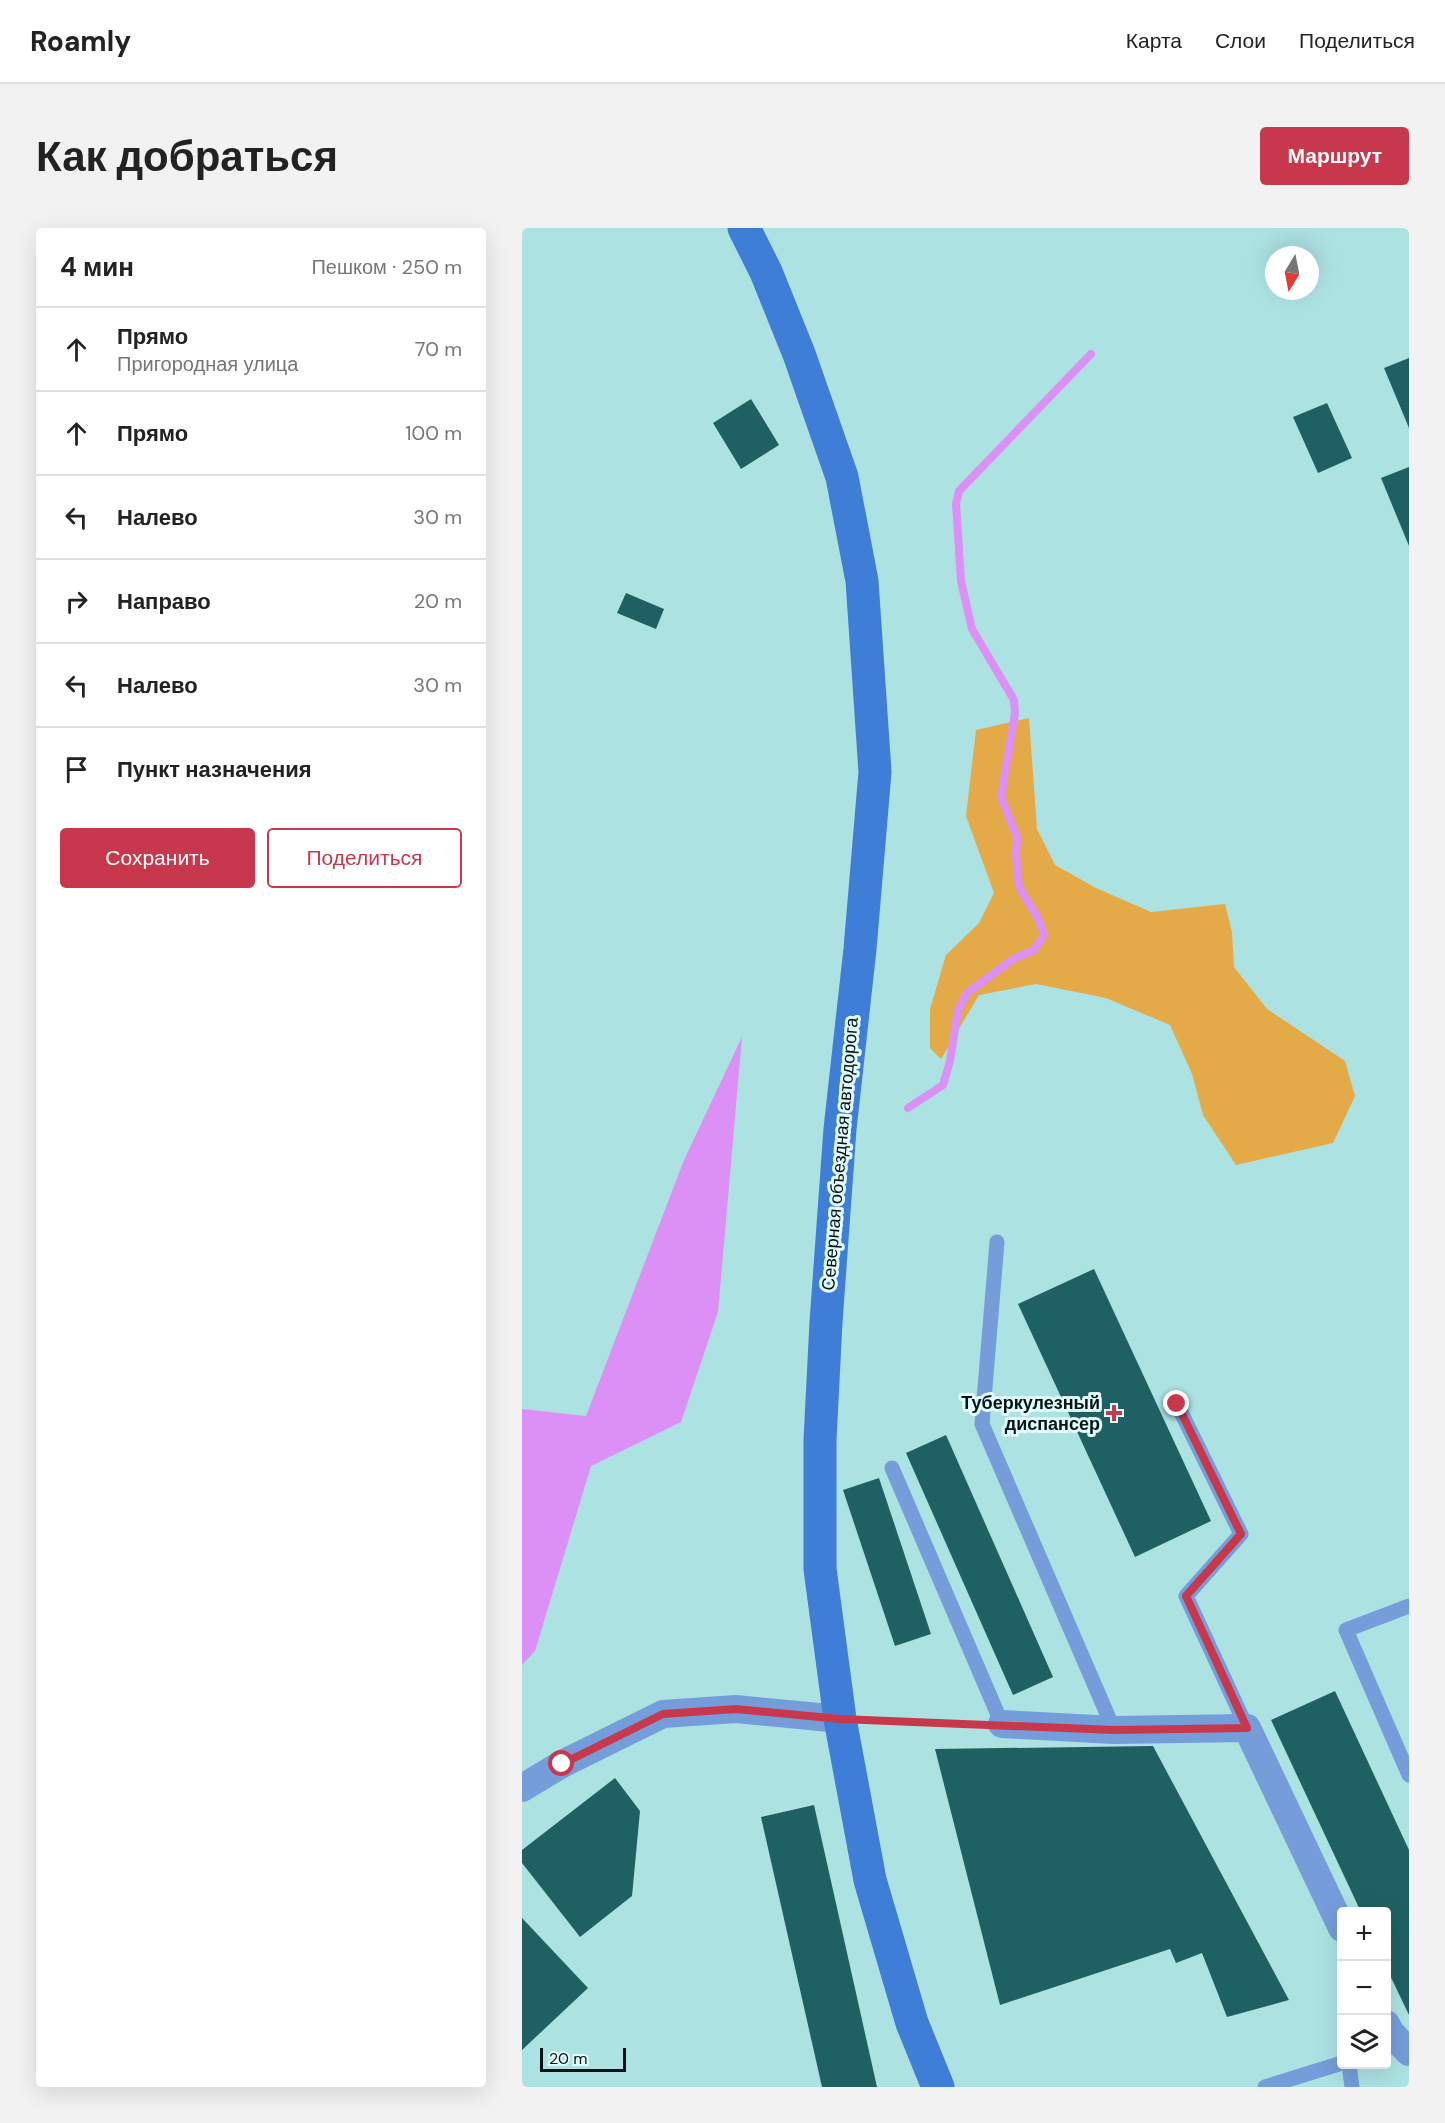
<!DOCTYPE html>
<html lang="ru">
<meta charset="utf-8">
<style>
body{margin:0;font-family:"DM Sans",sans-serif;background:#f2f2f2;color:#222}
.controls{position:absolute;right:18px;bottom:18px;display:grid;overflow:hidden;border-radius:6px;box-shadow:0 6px 24px #0002}
.controls button{width:54px;height:54px;display:grid;place-items:center;padding:0;border:0;border-bottom:2px solid #e0e0e0;background:#fff;color:#222;font:30px sans-serif}
.compass{position:absolute;left:743px;top:18px;width:54px;height:54px;border-radius:50%;background:#fff;box-shadow:0 6px 24px #0002;rotate:190deg}
.scale{position:absolute;left:18px;bottom:15px;width:86px;box-sizing:border-box;padding-left:6px;border:3px solid #011314;border-top:0;font-size:16px;line-height:21px;white-space:nowrap;color:#011314;-webkit-text-stroke:4px #e3fdfd;paint-order:stroke}
.stop{position:absolute;width:18px;height:18px;margin:-14px;border:4px solid #c8384c;border-radius:50%;background:#fff}
.stop.end{background:#c8384c;border-color:#fff;box-shadow:0 2px 6px #0008}
.list{margin:0;padding:0;list-style:none}
h2{display:flex;justify-content:space-between;align-items:center;height:78px;margin:0;padding:0 24px;font-size:26px}
h2 small{font-size:20px;font-weight:400;color:#767676}
.list li{display:grid;grid-template-columns:39px 1fr auto;gap:18px;align-items:center;box-sizing:border-box;height:84px;padding:0 24px;border-top:2px solid #e0e0e0}
.list b{display:block;font-size:22px;white-space:nowrap}
.list p{margin:0;font-size:20px;white-space:nowrap;color:#767676}
.list em{font-size:20px;font-style:normal;color:#767676}
.actions{display:flex;gap:12px;padding:18px 24px}
.actions a{flex:1;padding:14px 0;border:2px solid #c8384c;border-radius:6px;text-align:center;font-size:21px;color:#c8384c}
.actions .main{background:#c8384c;color:#fff}
.icon{flex:none;width:33px;height:33px;fill:none;stroke:currentColor;stroke-width:2;stroke-linecap:round;stroke-linejoin:round}
.map{position:relative;flex:none;width:887px;height:1859px;overflow:hidden;border-radius:6px}
header{display:flex;align-items:center;gap:36px;box-sizing:border-box;height:84px;padding:0 30px;background:#fff;border-bottom:2px solid #e0e0e0}
header strong{font-size:28px}
nav{display:flex;gap:33px;margin-inline-start:auto;font-size:21px}
.intro{display:flex;align-items:center;justify-content:space-between;box-sizing:border-box;height:144px;padding:0 36px}
h1{margin:0;font-size:42px}
.button{padding:15px 27px;border-radius:6px;background:#c8384c;color:#fff;font-size:21px;font-weight:700}
main{display:flex;gap:36px;padding:0 36px}
aside{flex:1;background:#fff;border-radius:6px;box-shadow:0 6px 24px #0002}
.map>svg:first-child{display:block}
.green{fill:#e4aa47}
.water{fill:#dc8ff5}
.lines{fill:none;stroke-linecap:round;stroke-linejoin:round}
.stream{stroke:#dc8ff5;stroke-width:8}
.building{fill:#1f6162}
.path{stroke:#688f90;stroke-width:4;stroke-dasharray:6 3;stroke-linecap:butt}
.lane{stroke:#749dd9;stroke-width:15}
.street{stroke:#749dd9;stroke-width:28}
.secondary{stroke:#3f7ed7;stroke-width:33}
.route{stroke:#c8384c;stroke-width:8}
.poi-dot{fill:#c8384c;stroke:#e3fdfd;stroke-width:2}
.labels{text-anchor:middle;dominant-baseline:central;stroke-width:6;stroke-linejoin:round;paint-order:stroke}
.street-label{font-size:18px;fill:#011314;stroke:#e3fdfd}
.poi-label{font-size:18px;font-weight:bold;fill:#011314;stroke:#e3fdfd;text-anchor:end}
</style>
<header>
<strong>Roamly</strong>
<nav><a>Карта</a><a>Слои</a><a>Поделиться</a></nav>
</header>
<div class="intro"><h1>Как добраться</h1><a class="button">Маршрут</a></div>
<main>
<aside>
<h2>4 мин<small>Пешком · 250 m</small></h2>
<ul class="list">
<li><svg class="icon" aria-label="ahead" viewBox="0 0 24 24"><path d="M12 20V5M6 11l6-6 6 6"/></svg><div><b>Прямо</b><p>Пригородная улица</p></div><em>70 m</em></li>
<li><svg class="icon" aria-label="ahead" viewBox="0 0 24 24"><path d="M12 20V5M6 11l6-6 6 6"/></svg><div><b>Прямо</b></div><em>100 m</em></li>
<li><svg class="icon" aria-label="left" viewBox="0 0 24 24"><path d="M17 20v-9H6M10 6l-5 5 5 5"/></svg><div><b>Налево</b></div><em>30 m</em></li>
<li><svg class="icon" aria-label="right" viewBox="0 0 24 24"><path d="M7 20v-9h11M14 6l5 5-5 5"/></svg><div><b>Направо</b></div><em>20 m</em></li>
<li><svg class="icon" aria-label="left" viewBox="0 0 24 24"><path d="M17 20v-9H6M10 6l-5 5 5 5"/></svg><div><b>Налево</b></div><em>30 m</em></li>
<li><svg class="icon" aria-label="arrive" viewBox="0 0 24 24"><path d="M6 21V4h12l-3 4 3 4H6"/></svg><div><b>Пункт назначения</b></div></li>
</ul>
<div class="actions"><a class="main">Сохранить</a><a>Поделиться</a></div>
</aside>
<div class="map">
<svg width="887" height="1859" viewBox="0 0 887 1859">
<rect width="100%" height="100%" fill="#ade2e3"/>
<!-- green -->
<polygon class="green" points="507,490 515,601 533,637 574,660 629,684 703,676 710,704 712,739 745,781 823,833 833,868 811,915 714,937 681,887 670,846 648,797 584,770 514,756 457,767 419,831 408,820 408,781 424,727 457,695 472,665 444,588 454,502"/>
<!-- water -->
<polygon class="water" points="220,809 196,1084 159,1194 69,1238 13,1423 0,1437 0,1181 64,1188 162,932"/>
<g class="lines">
<!-- stream -->
<polyline class="stream" points="386,880 421,857 428,833 436,782 445,765 491,731 512,722 522,707 516,690 497,659 494,626 495,609 479,569 493,485 492,472 450,401 439,353 434,276 437,263 569,126"/>
</g>
<!-- building -->
<g class="building">
<polygon points="887,130 887,200 862,140"/>
<polygon points="229,171 257,217 219,241 191,195"/>
<polygon points="805,175 830,230 796,245 771,189"/>
<polygon points="887,239 887,318 859,250"/>
<polygon points="104,365 142,381 134,401 95,385"/>
<polygon points="572,1041 689,1293 613,1329 496,1076"/>
<polygon points="424,1207 531,1449 491,1467 384,1225"/>
<polygon points="357,1250 409,1406 373,1418 321,1262"/>
<polygon points="813,1463 887,1622 887,1787 864,1739 864,1684 839,1684 749,1492"/>
<polygon points="631,1518 767,1772 705,1789 680,1725 654,1735 648,1721 478,1777 413,1521"/>
<polygon points="93,1550 118,1583 110,1668 58,1709 0,1635 0,1622"/>
<polygon points="292,1577 355,1859 300,1859 239,1589"/>
<polygon points="0,1690 66,1760 0,1822"/>
</g>
<g class="lines">
<!-- path -->
<polyline class="path" points="349,1492 452,1495"/>
<!-- lane -->
<g class="lane">
<polyline points="475,1014 460,1196 592,1502"/>
<polyline points="655,1176 719,1306 664,1368 725,1500"/>
<polyline points="370,1240 480,1496"/>
<polyline points="887,1378 824,1402 887,1547"/>
<polyline points="827,1836 830,1859"/>
<polyline points="743,1859 820,1835"/>
</g>
<!-- street -->
<g class="street">
<polyline points="480,1496 592,1502 725,1500 820,1700"/>
<polyline points="0,1560 40,1536 141,1486 214,1481 318,1491"/>
<polyline points="864,1796 869,1805 887,1824"/>
</g>
<!-- secondary -->
<polyline class="secondary" points="222,0 244,44 277,126 320,249 340,353 353,544 338,721 318,901 304,1094 298,1212 298,1341 318,1491 348,1652 390,1795 416,1859"/>
</g>
<g class="lines">
<!-- route -->
<polyline class="route" points="40,1536 141,1486 214,1481 318,1491 592,1502 725,1500 664,1368 719,1306 655,1176"/>
</g>
<!-- markers -->
<path class="poi-dot" d="M589 1176h6v6h6v6h-6v6h-6v-6h-6v-6h6z"/>
<g class="labels">
<!-- street labels -->
<g class="street-label">
<text transform="translate(318 926) rotate(-85)">Северная объездная автодорога</text>
</g>
<!-- poi labels -->
<g class="poi-label">
<text x="578" y="1175">Туберкулезный<tspan x="578" dy="21">диспансер</tspan></text>
</g>
</g>
</svg>
<div class="controls">
<button>+</button>
<button>−</button>
<button><svg class="icon" aria-label="layers" viewBox="0 0 24 24"><path d="M12 4l9 5-9 5-9-5zM3 14l9 5 9-5"/></svg></button>
</div>
<svg class="compass" viewBox="-18 -18 36 36"><path d="M0-13l5 13h-10z" fill="#e53935"/><path d="M0 13l5-13h-10z" fill="#767676"/></svg>
<div class="scale">20 m</div>
<div class="stop" style="left:40px;top:1536px"></div>
<div class="stop end" style="left:655px;top:1176px"></div>
</div>
</main>
